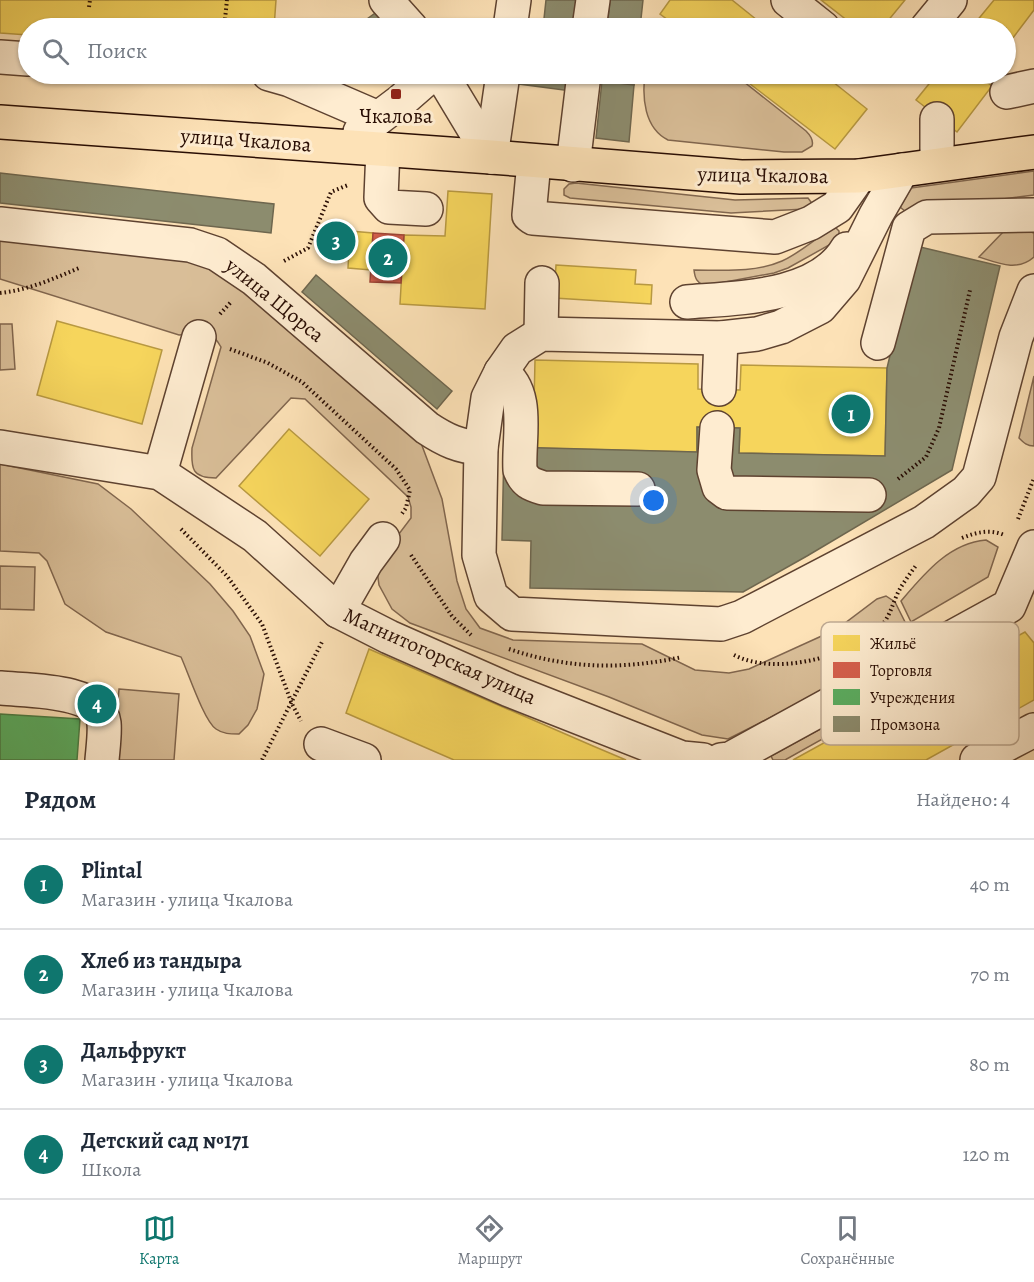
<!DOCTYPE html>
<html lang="ru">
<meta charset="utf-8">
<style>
body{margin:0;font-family:Alegreya,serif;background:#f6f6f7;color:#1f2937}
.you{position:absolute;left:654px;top:501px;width:21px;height:21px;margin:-15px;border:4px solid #fff;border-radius:50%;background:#1a73e8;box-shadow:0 0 0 9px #1a73e833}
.badge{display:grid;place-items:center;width:39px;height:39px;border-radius:50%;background:#0f766e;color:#fff;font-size:20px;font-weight:700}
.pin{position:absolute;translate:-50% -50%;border:3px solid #fff;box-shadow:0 2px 6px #0006}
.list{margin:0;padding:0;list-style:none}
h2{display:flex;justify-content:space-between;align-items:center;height:78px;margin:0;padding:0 24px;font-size:26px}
h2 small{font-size:20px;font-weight:400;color:#747a83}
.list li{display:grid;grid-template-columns:39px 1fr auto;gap:18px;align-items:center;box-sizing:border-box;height:90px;padding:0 24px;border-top:2px solid #e0e1e3}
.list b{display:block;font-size:22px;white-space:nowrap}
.list p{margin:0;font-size:20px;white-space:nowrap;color:#747a83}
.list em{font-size:20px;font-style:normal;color:#747a83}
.icon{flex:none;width:33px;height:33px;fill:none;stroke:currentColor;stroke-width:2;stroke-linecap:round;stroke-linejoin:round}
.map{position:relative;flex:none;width:1034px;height:760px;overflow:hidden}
.search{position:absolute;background:#fff;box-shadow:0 2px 4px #0004;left:18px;right:18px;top:18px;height:66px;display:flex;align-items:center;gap:15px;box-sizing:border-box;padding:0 21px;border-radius:33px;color:#747a83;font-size:22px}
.sheet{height:438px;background:#fff}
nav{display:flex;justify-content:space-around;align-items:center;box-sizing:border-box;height:84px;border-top:2px solid #e0e1e3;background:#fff;font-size:16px;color:#747a83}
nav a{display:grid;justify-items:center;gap:3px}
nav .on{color:#0f766e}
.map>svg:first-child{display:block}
.green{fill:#d9be98;stroke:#81664e;stroke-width:1.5}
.homes{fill:#f6d55c;stroke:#b89941;stroke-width:1.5}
.shops{fill:#d6604d;stroke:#a24737;stroke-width:1.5}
.public{fill:#5aae61;stroke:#4b7e45;stroke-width:1.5}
.industry{fill:#8c8c6e;stroke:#6e664e;stroke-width:1.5}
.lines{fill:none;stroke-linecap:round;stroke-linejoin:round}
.minor-casing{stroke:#5e4230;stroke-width:36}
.major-casing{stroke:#290d03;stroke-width:36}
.path{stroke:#290d03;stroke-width:4;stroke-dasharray:1.5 3;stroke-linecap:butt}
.minor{stroke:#feecd0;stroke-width:33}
.major{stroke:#fde2b7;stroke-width:33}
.poi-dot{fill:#8f2418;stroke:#feecd0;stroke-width:2}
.labels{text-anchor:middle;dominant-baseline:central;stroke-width:6;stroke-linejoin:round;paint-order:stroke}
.poi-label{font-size:21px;fill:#290d03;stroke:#feecd0}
.street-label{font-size:21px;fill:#290d03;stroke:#feecd0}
.key{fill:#feecd0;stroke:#bea992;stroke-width:1.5}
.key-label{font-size:16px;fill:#290d03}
</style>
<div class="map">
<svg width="1034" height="760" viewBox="0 0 1034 760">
<rect width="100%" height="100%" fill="#fde2b7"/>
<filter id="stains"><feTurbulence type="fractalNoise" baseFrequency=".00333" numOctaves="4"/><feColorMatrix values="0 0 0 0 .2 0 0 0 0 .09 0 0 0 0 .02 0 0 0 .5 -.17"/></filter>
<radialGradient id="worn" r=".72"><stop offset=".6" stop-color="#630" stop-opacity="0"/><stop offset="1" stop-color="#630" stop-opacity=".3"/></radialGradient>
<!-- green -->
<g class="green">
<path d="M645 74H734L806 131C810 135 814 140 812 146L802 152H784L668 140C644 128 642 97 645 74Z"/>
<polygon points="1034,171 1034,195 911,211 905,211 900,207 911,188"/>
<polygon points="576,183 735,200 808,198 811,202 810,207 806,209 731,213 570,198 564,195 564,189 569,184"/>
<path d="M836 228 839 231V236L831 244 788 268 774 273 704 286C697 282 695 279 694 270 722 270 755 273 782 261 798 254 814 240 829 230Z"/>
<path d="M1029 228 1034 234V257C1017 272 998 263 979 257L1006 229Z"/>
<path d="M0 233 200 261 240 278 418 435 442 499 457 581 466 609 480 628 513 640 642 644 695 670 729 673 749 669 837 629 877 599 886 596 895 602 914 640V645L728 739 702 735 609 697 410 623 392 609 379 585 377 570 383 555 411 518V507L408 497 305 399 291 398 216 478C192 478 191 469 192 448L221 347C210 327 198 332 179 335L0 279Z"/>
<polygon points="0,324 12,324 15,369 0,370"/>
<path d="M1034 376V446C1027 446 1024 443 1019 438Z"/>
<path d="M0 464 98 484 131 509 210 584 233 611 250 636 264 674 257 709 248 725 239 734C230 734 223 734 216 729 204 721 188 672 181 657L106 632 65 604 47 561 39 553 0 551Z"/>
<path d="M986 540 998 547 988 577 911 622 901 601C924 574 949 543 986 540Z"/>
<polygon points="0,566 35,567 34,610 0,609"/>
<polygon points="119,689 179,694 174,760 113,760"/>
<polygon points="831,723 835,732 785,760 773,760 771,756"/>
</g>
<!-- homes -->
<g class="homes">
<polygon points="0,0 276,0 274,28 28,28 28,35 0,33"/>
<polygon points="670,0 732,0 767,28 679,28 660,14"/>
<polygon points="821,0 905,0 882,28 857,28"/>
<polygon points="994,0 1034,0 1034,10 1006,47 1006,28 971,28"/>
<polygon points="737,74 823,74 867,109 835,149"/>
<polygon points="937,74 985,74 981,78 992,86 957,132 916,100"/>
<polygon points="448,191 492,194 485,309 400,304 404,235 445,236"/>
<polygon points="350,231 373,233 371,270 348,268"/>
<polygon points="930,255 946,258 942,277 926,274"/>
<polygon points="556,265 636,270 635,284 652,285 651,304 554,298"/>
<polygon points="57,321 162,350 142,424 37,395"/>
<polygon points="535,360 698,364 698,389 740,390 741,365 887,368 885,456 739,453 740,428 697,427 697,452 533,448"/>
<polygon points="289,429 369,499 320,556 239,486"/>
<polygon points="1025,632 1034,643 1034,700 926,760 793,760"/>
<polygon points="369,649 593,746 626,760 454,760 346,713"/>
</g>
<!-- shops -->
<g class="shops">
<polygon points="356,22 361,28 347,28"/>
<polygon points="325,229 349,231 348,252 323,251"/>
<polygon points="373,233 404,235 401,283 370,282"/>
</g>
<!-- public -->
<polygon class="public" points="0,714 80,719 77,760 0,760"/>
<!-- industry -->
<g class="industry">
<polygon points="546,0 581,0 578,28 543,28"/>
<polygon points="610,0 643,0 640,28 607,28"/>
<polygon points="378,11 391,28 364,28 360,24"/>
<polygon points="520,74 573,74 571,91 519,84"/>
<polygon points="603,74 636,74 634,85 602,81"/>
<polygon points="602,81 634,85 629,142 596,138"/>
<polygon points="0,173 274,204 271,233 0,203"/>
<polygon points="916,246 1000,266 952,470 807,556 743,592 530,588 531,541 502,540 504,447 697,452 697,427 740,428 739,453 885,456 887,368"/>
<polygon points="316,275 452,391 437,409 302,292"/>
</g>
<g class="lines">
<!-- minor casing -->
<g class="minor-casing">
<g id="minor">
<polyline points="386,0 411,28"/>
<polyline points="788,0 823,28"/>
<polyline points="510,28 514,0"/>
<polyline points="589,28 593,0"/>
<polyline points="927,28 950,0"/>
<polyline points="0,57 28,59"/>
<polyline points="269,74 290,80 378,118"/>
<polyline points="441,74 491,157"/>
<polyline points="1007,92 1034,86"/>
<polyline points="937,119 937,150 940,164"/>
<polyline points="360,132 401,101 432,74"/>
<polyline points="383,149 381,198 389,207 426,209"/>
<polyline points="491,157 503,74"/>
<polyline points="534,162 529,215 533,218 775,237 811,223 837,207 859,176"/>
<polyline points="573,165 584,74"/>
<polyline points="902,170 876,215 844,279 820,307 781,327 757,334 721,338 541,334 517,349 501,372 488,398 481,448 479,555 491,596 512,614 721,624 742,617 924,522 966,492 979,477 1016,337 1034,291"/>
<path d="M0 224 190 245 217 254 254 279 427 428C445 440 460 447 481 448"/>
<path d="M687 302C737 298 818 298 847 249"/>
<polyline points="541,334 542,283"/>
<polyline points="878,343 909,228 927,217 1034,215"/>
<path d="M501 372C531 392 518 438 520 470 525 482 530 484 543 488L638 489"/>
<polyline points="719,389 721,338"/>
<polyline points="717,428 714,470 719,487 727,493 869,495"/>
<polyline points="0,447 160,473 255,536 338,611 389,637 509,690 682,758 703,760"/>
<polyline points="160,473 199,337"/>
<polyline points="338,611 366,562 383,539"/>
<path d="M0 688C26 691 99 688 104 723 105 734 103 748 102 760"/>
<polyline points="321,744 364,760"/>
<polyline points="721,760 730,759 1009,606 1034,547"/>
<polyline points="977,760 1034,730"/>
</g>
</g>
<!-- major casing -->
<g class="major-casing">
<polyline id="major" points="0,122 491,157 741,177 859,176 1034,152"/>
</g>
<!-- path -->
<g class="path">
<polyline points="89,7 90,0"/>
<polyline points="225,19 227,0"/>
<polyline points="284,261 308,248 331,192 348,185"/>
<path d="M0 293C28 290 53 279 79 268"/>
<polyline points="220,314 231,302"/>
<polyline points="230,349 268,363 302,382 396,469 410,490 406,508 401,515"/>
<polyline points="898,479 926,457 939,428 970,290"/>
<polyline points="1018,519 1034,478"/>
<polyline points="181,529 227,576 262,624 292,704 301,721"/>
<path d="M962 538C977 532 990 529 1004 535"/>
<polyline points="411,555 452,616 471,635"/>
<polyline points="879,628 895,630"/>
<path d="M509 649C568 669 622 670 682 657"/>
<path d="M734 655C775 676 846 658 879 628 891 617 893 600 901 587 906 579 912 571 917 564"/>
<polyline points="262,760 323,640"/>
</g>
<!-- minor -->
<use href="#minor" class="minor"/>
<!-- major -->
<use href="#major" class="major"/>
</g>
<!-- markers -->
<rect class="poi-dot" x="390" y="88" width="12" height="12" rx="3"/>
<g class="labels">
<!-- poi labels -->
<g class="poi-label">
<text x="396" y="116">Чкалова</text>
</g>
<!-- street labels -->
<g class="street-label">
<text transform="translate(246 140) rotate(4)">улица Чкалова</text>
<text transform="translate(763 175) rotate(1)">улица Чкалова</text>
<text transform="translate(275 300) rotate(39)">улица Щорса</text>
<text transform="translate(440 656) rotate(24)">Магнитогорская улица</text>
</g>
</g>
<!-- legend -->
<rect x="821" y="622" width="198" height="123" rx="9" class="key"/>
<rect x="833" y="635" width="27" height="16" fill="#f6d55c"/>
<rect x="833" y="662" width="27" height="16" fill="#d6604d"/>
<rect x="833" y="689" width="27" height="16" fill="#5aae61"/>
<rect x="833" y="716" width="27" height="16" fill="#8c8c6e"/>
<g class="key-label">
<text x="870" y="649">Жильё</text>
<text x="870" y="676">Торговля</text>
<text x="870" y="703">Учреждения</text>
<text x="870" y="730">Промзона</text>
</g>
<rect width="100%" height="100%" filter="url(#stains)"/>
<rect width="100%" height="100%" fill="url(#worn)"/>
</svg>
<div class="you"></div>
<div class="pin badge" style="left:851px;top:414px">1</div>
<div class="pin badge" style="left:388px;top:258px">2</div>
<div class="pin badge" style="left:336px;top:241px">3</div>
<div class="pin badge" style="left:97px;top:704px">4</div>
<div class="search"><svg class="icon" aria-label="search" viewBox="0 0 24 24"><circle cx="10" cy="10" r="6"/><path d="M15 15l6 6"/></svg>Поиск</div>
</div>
<section class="sheet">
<h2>Рядом<small>Найдено: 4</small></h2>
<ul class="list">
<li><span class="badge">1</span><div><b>Plintal</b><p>Магазин · улица Чкалова</p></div><em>40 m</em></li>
<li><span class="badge">2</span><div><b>Хлеб из тандыра</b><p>Магазин · улица Чкалова</p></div><em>70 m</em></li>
<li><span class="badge">3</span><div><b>Дальфрукт</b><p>Магазин · улица Чкалова</p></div><em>80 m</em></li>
<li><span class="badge">4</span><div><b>Детский сад №171</b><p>Школа</p></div><em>120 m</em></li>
</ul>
</section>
<nav>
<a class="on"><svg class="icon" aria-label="map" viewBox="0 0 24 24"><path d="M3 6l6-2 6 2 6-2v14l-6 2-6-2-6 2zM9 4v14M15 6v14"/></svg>Карта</a>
<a><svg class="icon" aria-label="directions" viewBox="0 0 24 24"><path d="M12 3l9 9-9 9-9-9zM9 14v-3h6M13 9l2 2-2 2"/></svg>Маршрут</a>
<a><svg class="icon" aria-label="saved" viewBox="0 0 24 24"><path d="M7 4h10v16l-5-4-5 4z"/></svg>Сохранённые</a>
</nav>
